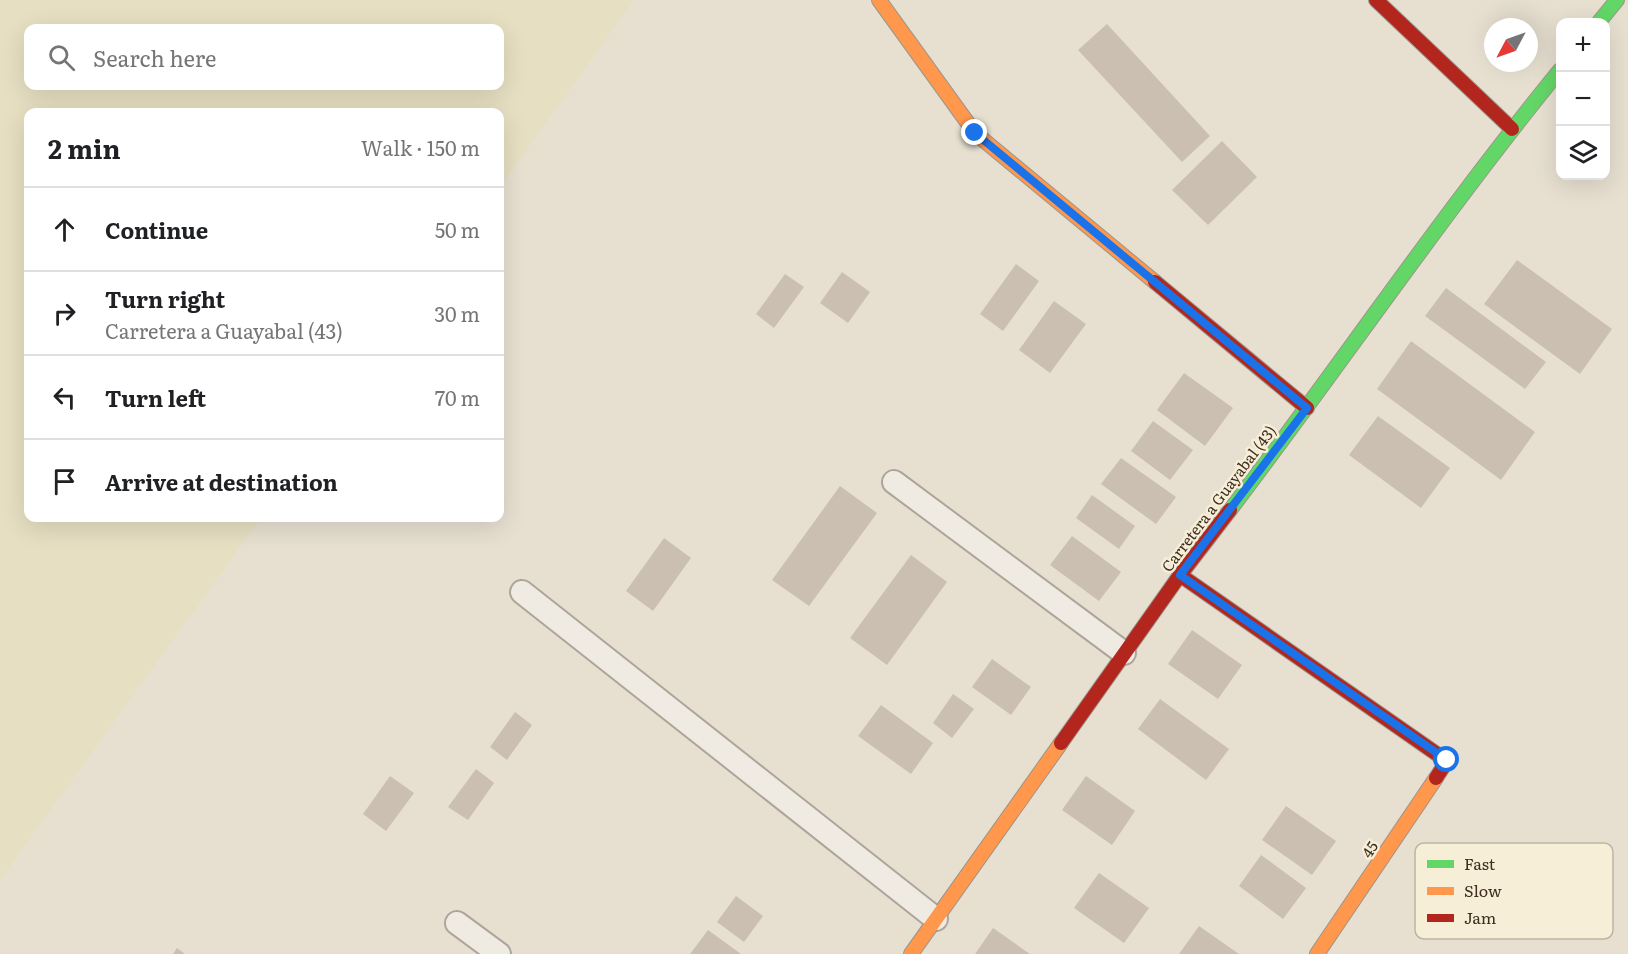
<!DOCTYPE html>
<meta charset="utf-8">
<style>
body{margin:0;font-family:Literata,serif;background:#f2f2f2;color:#202124}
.controls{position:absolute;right:18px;top:18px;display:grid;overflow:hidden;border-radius:12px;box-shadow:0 6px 24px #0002}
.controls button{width:54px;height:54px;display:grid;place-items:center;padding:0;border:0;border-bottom:2px solid #e0e0e0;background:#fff;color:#202124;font:30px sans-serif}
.compass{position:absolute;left:1484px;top:18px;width:54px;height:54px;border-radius:50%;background:#fff;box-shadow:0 6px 24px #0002;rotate:229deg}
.stop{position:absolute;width:18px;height:18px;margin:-14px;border:4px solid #1a73e8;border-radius:50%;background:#fff}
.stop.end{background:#1a73e8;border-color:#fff;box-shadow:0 2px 6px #0008}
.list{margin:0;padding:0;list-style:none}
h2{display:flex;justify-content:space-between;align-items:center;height:78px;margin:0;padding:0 24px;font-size:26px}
h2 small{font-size:20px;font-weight:400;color:#757577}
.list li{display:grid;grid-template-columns:39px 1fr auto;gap:18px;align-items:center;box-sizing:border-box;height:84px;padding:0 24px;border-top:2px solid #e0e0e0}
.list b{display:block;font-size:22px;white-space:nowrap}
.list p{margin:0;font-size:20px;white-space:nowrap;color:#757577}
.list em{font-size:20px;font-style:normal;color:#757577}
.icon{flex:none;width:33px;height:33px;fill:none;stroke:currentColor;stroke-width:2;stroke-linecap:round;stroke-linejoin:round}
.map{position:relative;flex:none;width:1628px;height:954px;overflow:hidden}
.search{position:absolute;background:#fff;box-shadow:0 6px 24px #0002;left:24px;top:24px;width:480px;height:66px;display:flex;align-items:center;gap:15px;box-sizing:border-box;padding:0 21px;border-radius:12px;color:#757577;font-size:22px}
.panel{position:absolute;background:#fff;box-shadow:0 6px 24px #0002;left:24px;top:108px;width:480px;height:414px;border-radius:12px}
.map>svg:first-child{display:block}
.farmland{fill:#e6dfc2;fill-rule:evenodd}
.building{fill:#cbbfb2}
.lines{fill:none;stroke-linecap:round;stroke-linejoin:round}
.lane-casing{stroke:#ada599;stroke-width:26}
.fast-casing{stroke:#9c958a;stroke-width:16}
.slow-casing{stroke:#9c958a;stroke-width:16}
.jam-casing{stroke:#9c958a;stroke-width:16}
.lane{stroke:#efebe3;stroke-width:22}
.fast{stroke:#63d668;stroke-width:14}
.slow{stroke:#ff974d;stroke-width:14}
.jam{stroke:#b3261e;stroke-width:14}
.route{stroke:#1a73e8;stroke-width:8}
.labels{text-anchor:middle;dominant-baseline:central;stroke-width:5;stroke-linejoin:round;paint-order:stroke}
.street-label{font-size:15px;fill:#3d2e20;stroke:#f7eed8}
.key{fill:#f7eed8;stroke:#bfb4a1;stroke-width:1.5}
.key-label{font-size:16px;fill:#3d2e20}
</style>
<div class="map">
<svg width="1628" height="954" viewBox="0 0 1628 954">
<rect width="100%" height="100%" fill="#e7e0d1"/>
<!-- farmland -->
<path class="farmland" d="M0 0H634L500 187V112H28V518H261L0 880ZM28 28H500V86H28Z"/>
<!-- building -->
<g class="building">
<polygon points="1107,24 1210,136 1182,162 1078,50"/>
<polygon points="1222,141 1257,177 1208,225 1172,190"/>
<polygon points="1517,260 1612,329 1580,374 1484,304"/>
<polygon points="1016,264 1039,281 1003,331 980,314"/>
<polygon points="842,272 870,292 848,323 820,303"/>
<polygon points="785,274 804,287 774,328 756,314"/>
<polygon points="1446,288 1546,362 1525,389 1425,316"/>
<polygon points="1054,301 1086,324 1050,373 1019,350"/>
<polygon points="1411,341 1535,432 1501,480 1377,389"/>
<polygon points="1184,373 1233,408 1205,446 1157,410"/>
<polygon points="1378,416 1450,468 1421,508 1349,455"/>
<polygon points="1153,421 1193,450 1170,480 1131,451"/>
<polygon points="1121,458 1176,497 1156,524 1101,484"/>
<polygon points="840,486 877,513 809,606 772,580"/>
<polygon points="1092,495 1135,526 1119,549 1076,518"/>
<polygon points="1072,536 1121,572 1099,601 1050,565"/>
<polygon points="664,538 691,558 653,611 626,591"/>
<polygon points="911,555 947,582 887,665 850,638"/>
<polygon points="1192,630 1242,665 1218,699 1168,664"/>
<polygon points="992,659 1031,687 1011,715 972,687"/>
<polygon points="953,694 974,709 952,738 933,723"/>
<polygon points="1160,699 1229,749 1206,780 1138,729"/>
<polygon points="881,705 933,743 911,774 858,736"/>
<polygon points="515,712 532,725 507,760 490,747"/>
<polygon points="476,769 494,783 468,820 448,807"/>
<polygon points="390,776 414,793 386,831 363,814"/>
<polygon points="1086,776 1135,811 1112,845 1062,810"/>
<polygon points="1286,806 1336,841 1312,875 1262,840"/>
<polygon points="1261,855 1306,888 1283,919 1239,886"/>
<polygon points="1099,873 1149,908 1124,943 1074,908"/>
<polygon points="736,896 763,916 744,942 717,922"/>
<polygon points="1199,926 1239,954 1179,954"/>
<polygon points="993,928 1030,954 975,954"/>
<polygon points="708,930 741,954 690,954"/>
<polygon points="177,948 185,954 173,954"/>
</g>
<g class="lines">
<!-- lane casing -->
<g class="lane-casing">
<g id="lane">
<polyline points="894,482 1124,653"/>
<polyline points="522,592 936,919"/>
<polyline points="457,923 499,954"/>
</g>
</g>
<!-- fast casing -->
<g class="fast-casing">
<g id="fast">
<polyline points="1599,22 1617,0"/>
<path d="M1230 510C1341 364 1444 212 1560 70"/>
</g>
</g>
<!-- slow casing -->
<g class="slow-casing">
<g id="slow">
<polyline points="879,0 975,133 1155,282"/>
<polyline points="911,954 1061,743"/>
<polyline points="1317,954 1436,778"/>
</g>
</g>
<!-- jam casing -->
<g class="jam-casing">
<g id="jam">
<polyline points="1376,0 1512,129"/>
<polyline points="1155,282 1307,408"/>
<polyline points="1180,575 1447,761 1436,778"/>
<polyline points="1061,743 1180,575 1230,510"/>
</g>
</g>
<!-- lane -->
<use href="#lane" class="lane"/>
<!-- fast -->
<use href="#fast" class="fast"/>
<!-- slow -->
<use href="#slow" class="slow"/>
<!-- jam -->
<use href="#jam" class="jam"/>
</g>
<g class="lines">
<!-- route -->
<polyline class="route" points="975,133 1307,408 1180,575 1447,760"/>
</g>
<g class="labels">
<!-- street labels -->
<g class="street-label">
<text transform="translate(1218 498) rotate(-53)">Carretera a Guayabal (43)</text>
<text transform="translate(1369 849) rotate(-56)">45</text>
</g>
</g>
<!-- legend -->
<rect x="1415" y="843" width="198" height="96" rx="9" class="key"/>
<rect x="1427" y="860" width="27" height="8" fill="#63d668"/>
<rect x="1427" y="887" width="27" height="8" fill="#ff974d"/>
<rect x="1427" y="914" width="27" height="8" fill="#b3261e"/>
<g class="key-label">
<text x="1464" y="870">Fast</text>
<text x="1464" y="897">Slow</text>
<text x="1464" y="924">Jam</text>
</g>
</svg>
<div class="controls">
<button>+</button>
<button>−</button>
<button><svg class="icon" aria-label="layers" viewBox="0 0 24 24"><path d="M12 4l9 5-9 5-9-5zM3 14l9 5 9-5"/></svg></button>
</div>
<svg class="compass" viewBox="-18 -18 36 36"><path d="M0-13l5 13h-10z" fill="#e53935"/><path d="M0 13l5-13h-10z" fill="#757577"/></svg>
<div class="stop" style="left:1447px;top:760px"></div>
<div class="stop end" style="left:975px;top:133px"></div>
<div class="search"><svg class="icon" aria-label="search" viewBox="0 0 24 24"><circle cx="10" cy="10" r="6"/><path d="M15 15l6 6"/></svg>Search here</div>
<section class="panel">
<h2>2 min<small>Walk · 150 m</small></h2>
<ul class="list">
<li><svg class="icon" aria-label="ahead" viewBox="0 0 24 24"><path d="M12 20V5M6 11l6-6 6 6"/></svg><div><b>Continue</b></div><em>50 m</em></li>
<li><svg class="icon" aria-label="right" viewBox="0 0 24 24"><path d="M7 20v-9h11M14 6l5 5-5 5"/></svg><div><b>Turn right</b><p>Carretera a Guayabal (43)</p></div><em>30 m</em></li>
<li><svg class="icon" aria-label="left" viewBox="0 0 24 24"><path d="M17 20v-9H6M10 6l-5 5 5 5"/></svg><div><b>Turn left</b></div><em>70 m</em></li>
<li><svg class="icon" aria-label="arrive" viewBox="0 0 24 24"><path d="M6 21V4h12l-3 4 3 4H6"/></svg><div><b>Arrive at destination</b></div></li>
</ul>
</section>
</div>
